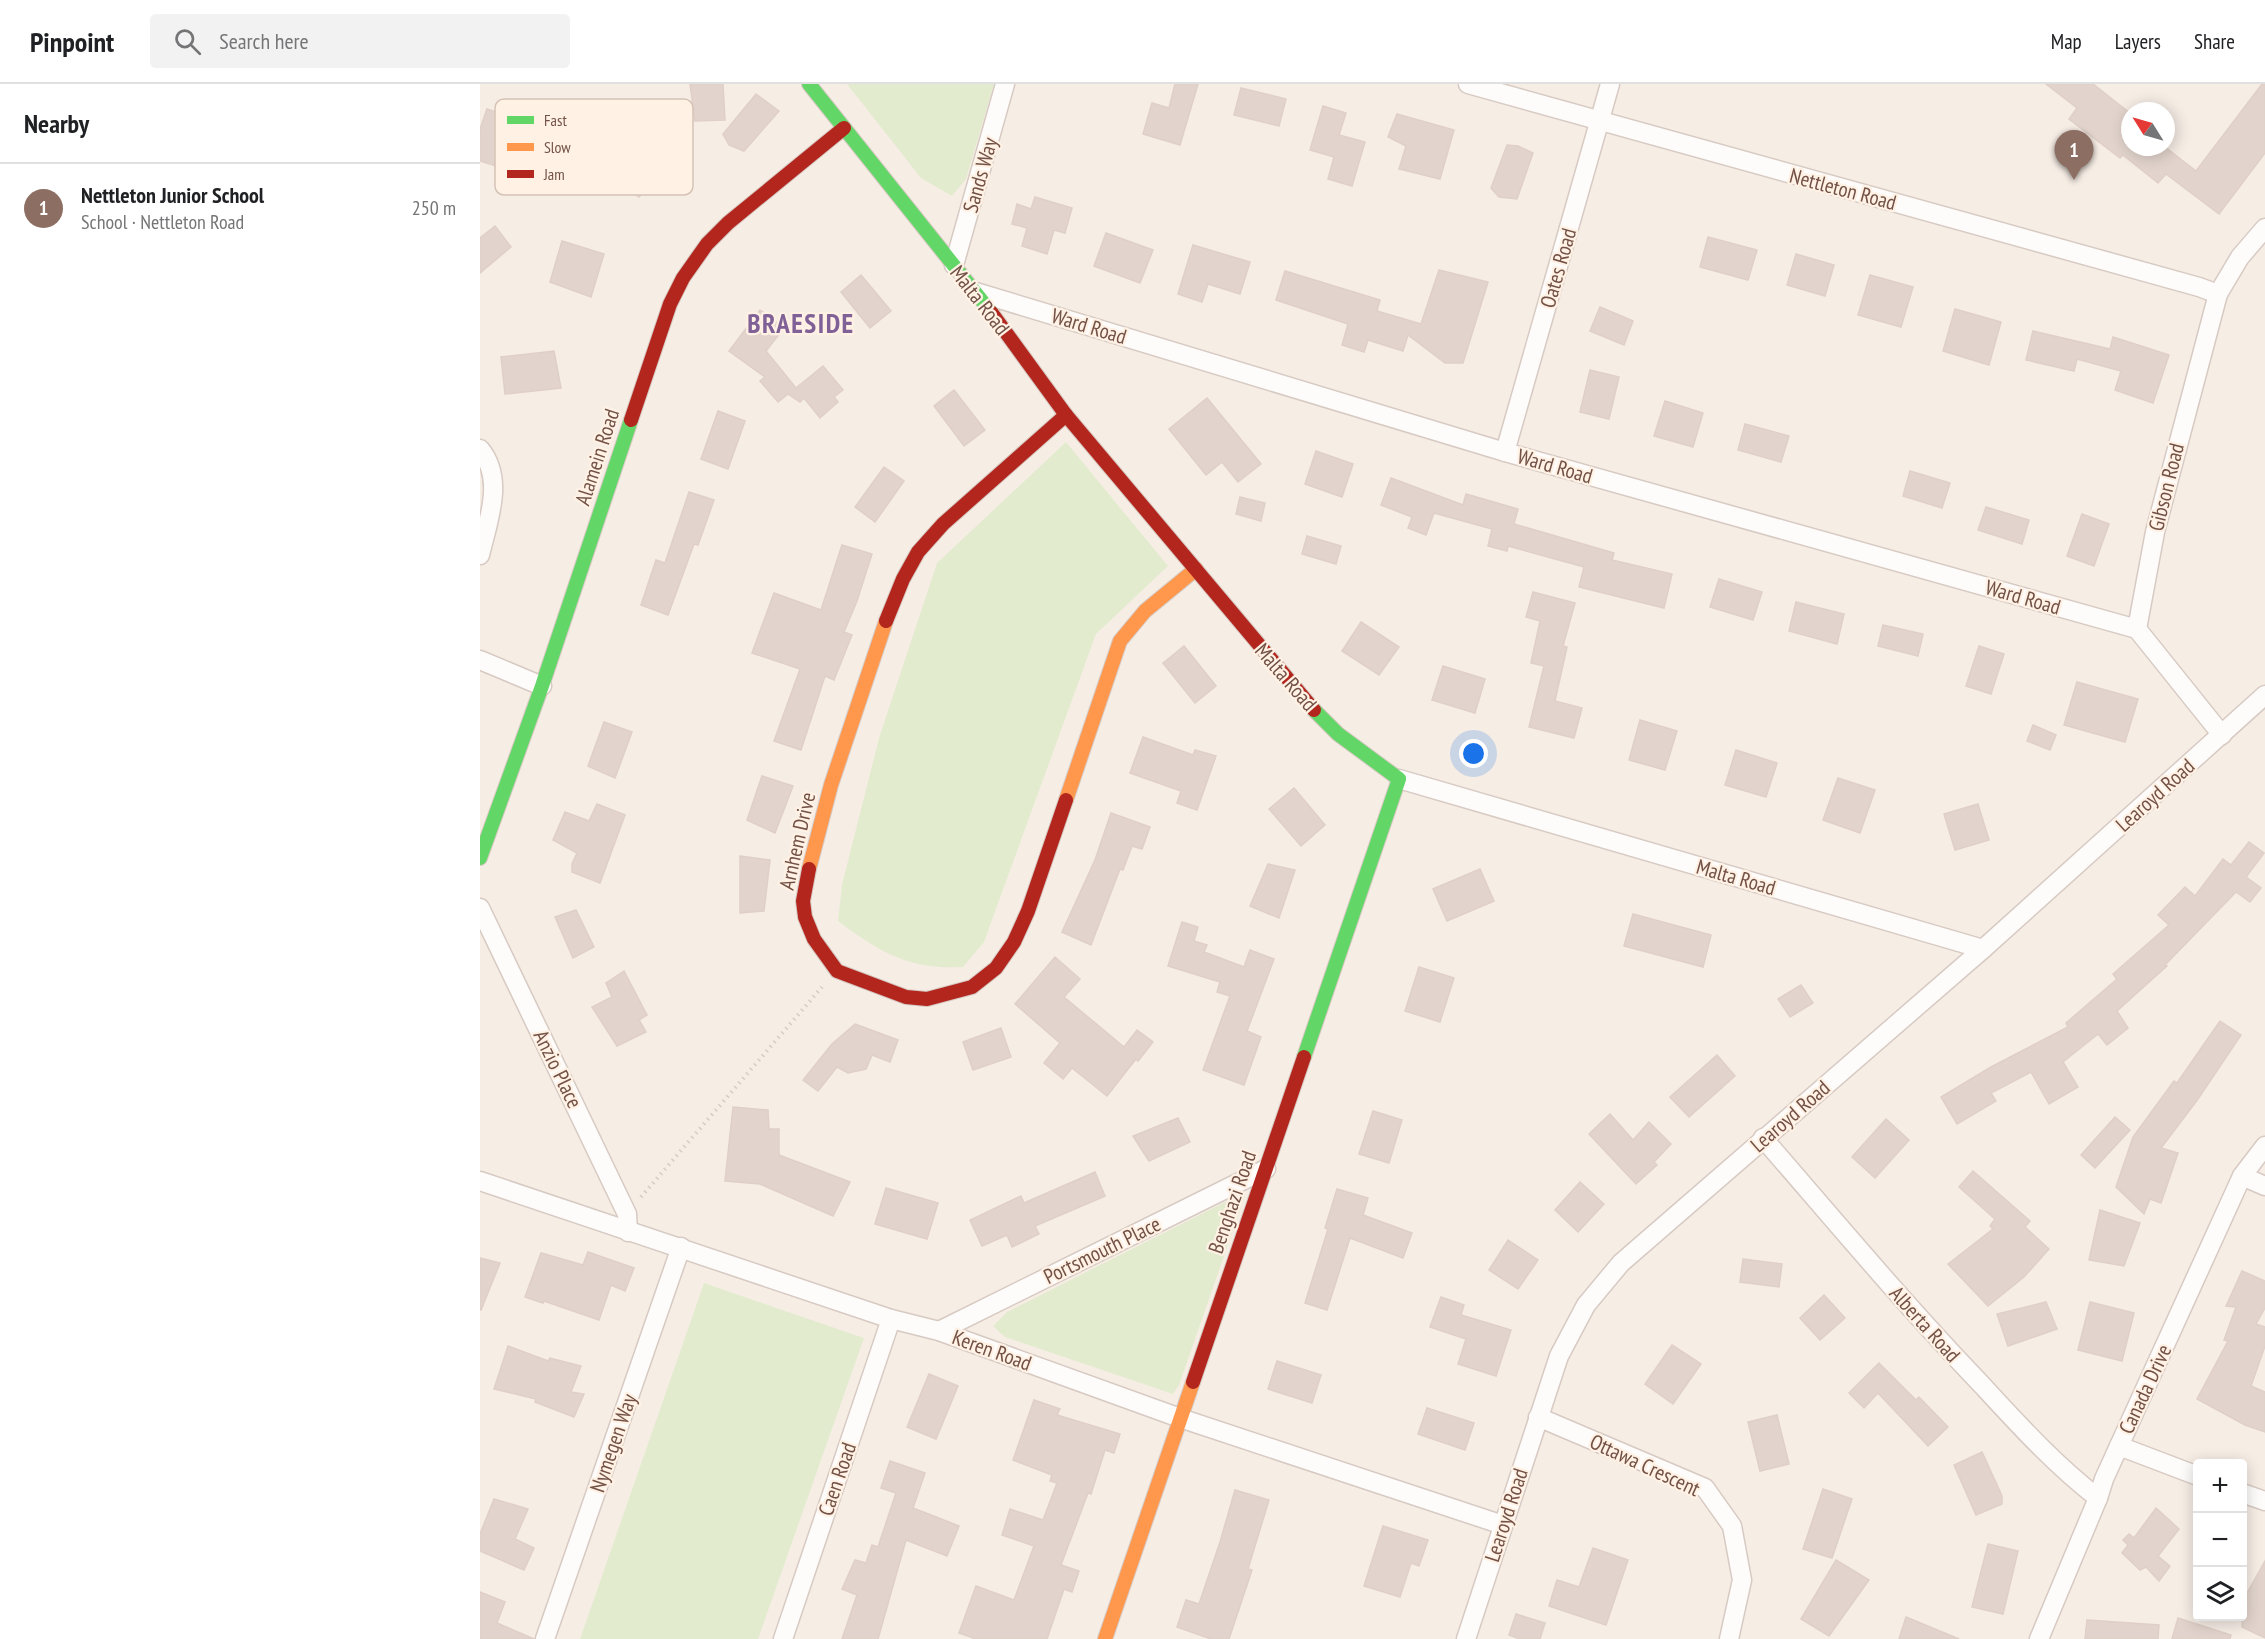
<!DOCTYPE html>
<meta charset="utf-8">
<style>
body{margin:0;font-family:"PT Sans Narrow",sans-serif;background:#f2f2f2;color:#202124}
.controls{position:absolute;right:18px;bottom:18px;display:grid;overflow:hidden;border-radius:6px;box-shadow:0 3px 15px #0003}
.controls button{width:54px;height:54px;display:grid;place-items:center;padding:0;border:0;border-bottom:2px solid #e0e0e0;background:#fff;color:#202124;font:30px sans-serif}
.compass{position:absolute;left:1641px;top:18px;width:54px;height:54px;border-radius:50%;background:#fff;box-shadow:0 3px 15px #0003;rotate:307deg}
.you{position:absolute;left:994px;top:670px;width:21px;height:21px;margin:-15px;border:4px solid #fff;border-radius:50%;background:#1a73e8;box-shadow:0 0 0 9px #1a73e833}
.badge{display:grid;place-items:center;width:39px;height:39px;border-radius:50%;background:#a1887e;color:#fff;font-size:20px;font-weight:700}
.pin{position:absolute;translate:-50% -50px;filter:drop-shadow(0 2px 3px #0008)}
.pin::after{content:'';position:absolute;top:32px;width:21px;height:18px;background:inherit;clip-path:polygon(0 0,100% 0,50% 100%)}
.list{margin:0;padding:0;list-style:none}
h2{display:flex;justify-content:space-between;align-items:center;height:78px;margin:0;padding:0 24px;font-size:26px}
h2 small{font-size:20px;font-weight:400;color:#757577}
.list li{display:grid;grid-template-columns:39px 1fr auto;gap:18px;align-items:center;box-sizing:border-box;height:90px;padding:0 24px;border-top:2px solid #e0e0e0}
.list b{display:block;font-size:22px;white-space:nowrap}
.list p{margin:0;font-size:20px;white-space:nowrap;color:#757577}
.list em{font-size:20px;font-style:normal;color:#757577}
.icon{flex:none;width:33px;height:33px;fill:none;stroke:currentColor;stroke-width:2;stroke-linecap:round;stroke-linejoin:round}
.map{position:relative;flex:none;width:1785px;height:1555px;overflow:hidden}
header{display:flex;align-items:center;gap:36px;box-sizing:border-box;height:84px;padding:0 30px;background:#fff;border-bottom:2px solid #e0e0e0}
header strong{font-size:28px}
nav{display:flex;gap:33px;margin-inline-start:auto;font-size:21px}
.search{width:420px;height:54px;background:#f2f2f2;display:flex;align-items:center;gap:15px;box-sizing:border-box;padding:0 21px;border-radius:6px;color:#757577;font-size:22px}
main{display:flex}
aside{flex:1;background:#fff}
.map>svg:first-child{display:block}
.green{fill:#e3ebcf}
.building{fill:#e2d4cd;stroke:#dfcfc7;stroke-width:1.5}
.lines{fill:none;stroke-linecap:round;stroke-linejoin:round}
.street-casing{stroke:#d7cac3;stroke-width:21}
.fast-casing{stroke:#d6c9c2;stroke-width:16}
.slow-casing{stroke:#d6c9c2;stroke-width:16}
.jam-casing{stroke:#d6c9c2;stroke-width:16}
.path{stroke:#d7ccc8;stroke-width:4;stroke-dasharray:1.5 4.5;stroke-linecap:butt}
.street{stroke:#fefcfb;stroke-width:18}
.fast{stroke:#63d668;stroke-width:14}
.slow{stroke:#ff974d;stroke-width:14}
.jam{stroke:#b3261e;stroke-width:14}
.labels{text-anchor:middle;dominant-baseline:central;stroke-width:4.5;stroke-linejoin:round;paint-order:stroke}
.street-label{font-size:21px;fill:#735146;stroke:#fff2e5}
.district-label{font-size:27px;font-weight:bold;letter-spacing:1.5px;fill:#7f6197;stroke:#fff2e5}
.key{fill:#fff2e5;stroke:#d5c2b5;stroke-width:1.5}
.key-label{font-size:16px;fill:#735146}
</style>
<header>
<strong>Pinpoint</strong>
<div class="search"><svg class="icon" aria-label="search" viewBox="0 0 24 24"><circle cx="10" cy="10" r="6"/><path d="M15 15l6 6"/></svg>Search here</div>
<nav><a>Map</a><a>Layers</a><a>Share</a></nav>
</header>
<main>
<aside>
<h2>Nearby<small></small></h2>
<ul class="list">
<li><span class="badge" style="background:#8d6e63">1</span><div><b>Nettleton Junior School</b><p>School · Nettleton Road</p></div><em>250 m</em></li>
</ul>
</aside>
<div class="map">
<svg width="1785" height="1555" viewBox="0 0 1785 1555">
<rect width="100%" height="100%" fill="#f6ede5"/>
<!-- green -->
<g class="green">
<polygon points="367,0 514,0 486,95 472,112 441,94"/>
<path d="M586 358 688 482 616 550 504 858 483 883C429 886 401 869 358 837L362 801 399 654 457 479Z"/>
<polygon points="757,1112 765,1112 699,1301 693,1310 525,1253 513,1242 527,1228"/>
<polygon points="224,1199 384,1254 278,1555 100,1555"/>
</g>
<!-- building -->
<g class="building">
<polygon points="210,0 243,0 245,36 215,37"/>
<polygon points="695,0 718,0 700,61 663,50 672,19 689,24"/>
<polygon points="1566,0 1613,0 1650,29 1650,63 1685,63 1716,87 1782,0 1785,0 1785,69 1739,130 1686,90 1678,99 1643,71 1640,74 1589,35 1597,24"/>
<polygon points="761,4 806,15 799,42 754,31"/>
<polygon points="276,10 299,27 264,67 249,61 243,50"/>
<polygon points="843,22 866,29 859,51 885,58 872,102 848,95 854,73 830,66"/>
<polygon points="7,25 36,35 23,84 0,77 0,45"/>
<polygon points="917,30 974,46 960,95 919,85 926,62 908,53"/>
<polygon points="166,53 193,74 159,113 132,93"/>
<polygon points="1027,61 1038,62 1053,69 1037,115 1019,113 1011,104"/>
<polygon points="555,113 592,124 585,149 574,146 567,170 542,162 547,144 532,140 537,120 551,125"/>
<polygon points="15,142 31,163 0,189 0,154"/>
<polygon points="626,149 673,166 660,199 614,182"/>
<polygon points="1228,153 1277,166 1268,196 1220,183"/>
<polygon points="82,157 124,170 111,213 70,198"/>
<polygon points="713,161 770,178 760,210 728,200 722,218 698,210"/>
<polygon points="1316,170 1354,181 1345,212 1307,201"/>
<polygon points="959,186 1008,198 983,279 965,279 928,251 923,267 888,256 884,268 862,261 868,240 796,216 805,187 900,216 897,227 941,240"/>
<polygon points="381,191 411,227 390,244 361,208"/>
<polygon points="1390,191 1433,203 1421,243 1378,231"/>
<polygon points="1120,223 1153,237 1144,261 1110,247"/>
<polygon points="1475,225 1521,238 1509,281 1463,267"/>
<polygon points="280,226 304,244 286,267 316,304 343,282 363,306 354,313 358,318 340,334 324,314 320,318 308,310 298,318 280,297 285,293 249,267"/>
<polygon points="1553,247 1630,265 1633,253 1689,271 1673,319 1635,306 1641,287 1597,275 1594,287 1546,276"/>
<polygon points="74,267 81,304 25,310 21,273"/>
<polygon points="1110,286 1139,293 1129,335 1100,328"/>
<polygon points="474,306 505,346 484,362 454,322"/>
<polygon points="727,314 781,380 758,398 742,378 726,391 689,345"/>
<polygon points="1185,317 1223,329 1213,363 1174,352"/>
<polygon points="238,327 265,337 248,385 221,375"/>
<polygon points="1265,340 1309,352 1301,378 1258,366"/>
<polygon points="836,367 873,380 862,413 825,400"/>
<polygon points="404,383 424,397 395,438 375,423"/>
<polygon points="1430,387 1470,399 1462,424 1423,412"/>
<polygon points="911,394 983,421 986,410 1038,425 1034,440 1134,469 1132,476 1192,490 1184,524 1099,503 1104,483 1028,462 1027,467 1008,462 1012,445 954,429 946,451 928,444 932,433 901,421"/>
<polygon points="209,408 234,416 218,461 214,460 188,531 161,521 176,476 185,479"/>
<polygon points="760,413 785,419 781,437 756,430"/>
<polygon points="1506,423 1549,436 1542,460 1498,446"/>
<polygon points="1602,430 1629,440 1614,482 1587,472"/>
<polygon points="827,452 861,462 856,480 822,470"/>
<polygon points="362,461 392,470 377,517 364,548 372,551 354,596 345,592 321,666 294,657 320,585 272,569 294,509 341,526"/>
<polygon points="1239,495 1282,508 1273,536 1230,523"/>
<polygon points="1053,508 1095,519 1083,562 1087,563 1075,617 1102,624 1094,654 1049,643 1064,582 1051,579 1060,537 1046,533"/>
<polygon points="1316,518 1364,530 1357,560 1309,547"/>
<polygon points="881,538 919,563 899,591 862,567"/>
<polygon points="1403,541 1443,550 1438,572 1398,562"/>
<polygon points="704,562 736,602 715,619 683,579"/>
<polygon points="1499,562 1524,570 1511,610 1486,602"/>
<polygon points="963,582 1005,595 995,629 952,616"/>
<polygon points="1597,598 1658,615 1645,658 1584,641"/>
<polygon points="1160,636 1197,647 1185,686 1149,676"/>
<polygon points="124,638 152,648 135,694 108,682"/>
<polygon points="1553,641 1576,651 1570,666 1547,657"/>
<polygon points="663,653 713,671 715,666 736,672 717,726 697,719 701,707 650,689"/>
<polygon points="1256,666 1297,679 1286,713 1245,701"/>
<polygon points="282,692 313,702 295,749 267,736"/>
<polygon points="1358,694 1395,706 1380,749 1343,736"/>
<polygon points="814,704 845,741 821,762 789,725"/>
<polygon points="117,720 145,731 120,799 92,788 92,780 97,769 73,756 85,728 109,737"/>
<polygon points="1498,720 1509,756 1475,766 1464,730"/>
<polygon points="631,729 670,743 662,765 652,762 643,786 640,785 611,861 582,848 615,776"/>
<polygon points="1769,758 1784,769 1766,793 1781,804 1770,818 1756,808 1685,881 1687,882 1637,927 1648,944 1627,961 1618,950 1583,978 1598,1003 1569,1020 1551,988 1511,1009 1516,1017 1477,1040 1461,1013 1511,983 1588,943 1586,939 1637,895 1633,890 1689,841 1678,831 1705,803 1715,812 1743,775 1751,781"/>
<polygon points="260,772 290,776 284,827 260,829"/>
<polygon points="788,780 815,786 799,834 770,822"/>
<polygon points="1000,785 1014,817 967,837 953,805"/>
<polygon points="96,826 114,863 93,874 75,833"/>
<polygon points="1153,830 1231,851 1223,883 1144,862"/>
<polygon points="702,838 718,843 714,857 727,861 724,868 764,883 770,866 794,875 767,947 781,953 764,1001 723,986 750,912 737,908 740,898 688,882"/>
<polygon points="575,873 600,895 584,913 644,963 657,946 673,958 658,977 656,975 627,1012 592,984 583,995 564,979 580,959 535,920"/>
<polygon points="939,883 974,894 960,938 925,927"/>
<polygon points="144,887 167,931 159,936 166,948 137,962 112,923 132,913 126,899"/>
<polygon points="1321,901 1333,919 1310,933 1298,915"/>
<polygon points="1740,937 1761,951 1718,1015 1681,1064 1698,1069 1681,1119 1670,1115 1664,1130 1636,1103 1653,1053 1694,997 1697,999"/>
<polygon points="375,940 418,956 410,978 392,971 386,985 368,989 357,983 338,1007 323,996 352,960"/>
<polygon points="521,944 531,973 493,986 483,958"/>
<polygon points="1237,971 1255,992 1209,1033 1190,1013"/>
<polygon points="253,1023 288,1026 289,1045 299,1045 299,1071 370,1098 353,1132 280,1100 245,1097"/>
<polygon points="893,1027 922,1036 909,1079 879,1070"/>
<polygon points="1130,1030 1153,1056 1169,1038 1191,1060 1174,1078 1177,1081 1156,1100 1109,1050"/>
<polygon points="1635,1033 1650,1046 1615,1084 1601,1071"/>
<polygon points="698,1034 710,1058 669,1077 653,1052"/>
<polygon points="1406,1035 1429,1056 1395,1094 1372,1073"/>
<polygon points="1493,1087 1550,1137 1545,1143 1569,1165 1544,1193 1508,1222 1468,1180 1513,1145 1510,1142 1515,1135 1479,1103"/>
<polygon points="615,1088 625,1112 555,1142 559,1150 532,1163 527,1151 502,1162 490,1136 541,1112 544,1119"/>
<polygon points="1100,1098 1124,1120 1098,1148 1075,1126"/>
<polygon points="406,1104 458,1119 447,1155 395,1140"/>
<polygon points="857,1105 888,1114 883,1131 932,1149 923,1174 870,1154 847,1226 825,1219 848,1145 845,1144"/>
<polygon points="1620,1126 1660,1139 1644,1182 1609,1176"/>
<polygon points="1028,1156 1058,1176 1038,1205 1009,1186"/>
<polygon points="108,1168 154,1184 145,1207 131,1201 119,1236 64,1217 63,1219 45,1213 61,1169 103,1181"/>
<polygon points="0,1174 20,1179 1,1226 0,1226"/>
<polygon points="1263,1175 1302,1180 1299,1203 1260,1198"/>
<polygon points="1762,1187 1785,1197 1785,1224 1776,1240 1785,1243 1785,1262 1771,1302 1785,1308 1785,1348 1765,1341 1717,1315 1748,1257 1744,1256 1756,1223 1746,1222"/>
<polygon points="1344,1211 1365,1234 1340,1256 1320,1234"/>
<polygon points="961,1213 984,1221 981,1231 1031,1246 1016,1292 978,1280 986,1255 950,1243"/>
<polygon points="1566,1218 1577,1245 1528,1262 1517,1230"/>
<polygon points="1610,1218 1654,1229 1642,1277 1598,1266"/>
<polygon points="1192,1261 1221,1280 1193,1320 1165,1300"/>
<polygon points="28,1262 68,1277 70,1274 101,1282 91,1308 104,1310 94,1333 55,1318 56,1315 14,1305"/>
<polygon points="797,1277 841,1291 832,1319 788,1305"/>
<polygon points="1399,1279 1436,1316 1439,1313 1468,1343 1448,1362 1398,1309 1384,1324 1369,1309"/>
<polygon points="449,1290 478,1302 456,1355 427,1343"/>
<polygon points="554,1316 580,1325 577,1331 640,1350 634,1369 625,1366 611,1410 608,1409 581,1481 599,1487 592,1508 584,1505 567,1555 496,1555 479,1549 496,1502 534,1516 554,1462 522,1451 530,1425 563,1436 577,1399 570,1397 572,1391 533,1376"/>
<polygon points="947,1324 994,1339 985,1366 938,1350"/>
<polygon points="1297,1331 1309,1380 1280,1387 1268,1338"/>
<polygon points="1502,1368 1522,1412 1522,1420 1496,1431 1474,1381"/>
<polygon points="410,1377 445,1389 433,1424 479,1442 467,1472 426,1456 398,1555 362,1555 377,1511 362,1505 375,1476 386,1479 392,1461 398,1463 416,1409 401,1404"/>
<polygon points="1343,1405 1372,1415 1352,1474 1323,1465"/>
<polygon points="755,1406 789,1416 768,1485 772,1486 749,1555 731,1555 697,1543 706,1516 719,1520 740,1458"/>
<polygon points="14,1415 48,1425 35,1455 54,1464 44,1486 0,1467 0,1450"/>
<polygon points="1676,1424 1699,1445 1678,1472 1690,1482 1679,1497 1666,1483 1660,1486 1642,1469 1648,1461 1643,1456 1649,1450 1654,1454"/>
<polygon points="903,1442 948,1456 939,1482 931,1479 920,1513 884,1502"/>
<polygon points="1508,1460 1538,1467 1523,1530 1492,1523"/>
<polygon points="1113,1464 1148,1476 1126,1541 1069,1522 1077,1496 1099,1503"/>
<polygon points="1356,1476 1389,1496 1349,1552 1321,1535"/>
<polygon points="1785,1477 1785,1554 1762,1543 1762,1518"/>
<polygon points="0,1508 25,1518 17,1539 54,1555 0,1555"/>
<polygon points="1036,1530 1065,1539 1060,1555 1040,1555 1029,1551"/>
<polygon points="1426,1533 1479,1555 1419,1555"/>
<polygon points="1698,1534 1751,1551 1750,1555 1692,1555"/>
<polygon points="1607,1536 1679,1541 1678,1555 1605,1555"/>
</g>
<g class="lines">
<!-- street casing -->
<g class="street-casing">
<g id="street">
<polyline points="988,0 1719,203 1738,210"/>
<polyline points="474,181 525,0"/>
<polyline points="496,208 1025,368 1657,545"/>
<path d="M0 365C25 395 8 437 0 471"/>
<polyline points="1025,368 1130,0"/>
<polyline points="0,576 62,602"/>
<polyline points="1742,651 1657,545 1675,448 1738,210 1760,173 1785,144"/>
<polyline points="919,695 1503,865"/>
<polyline points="0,824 147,1130 148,1148"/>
<path d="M1283 1054C1355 1137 1425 1221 1501 1300 1538 1340 1575 1381 1618 1414"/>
<polyline points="1762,1092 1785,1102"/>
<polyline points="0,1097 411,1235 459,1247 700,1334 1023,1441"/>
<polyline points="459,1247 786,1085"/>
<polyline points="1058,1333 1225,1404 1252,1442 1262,1496 1249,1555"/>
<polyline points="1639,1362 1718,1392"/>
<polyline points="1762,1409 1785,1417"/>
<polyline points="65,1555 201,1163"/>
<polyline points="303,1555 411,1235"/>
<polyline points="986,1555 1079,1272 1106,1221 1141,1179 1503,865 1785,611"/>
<polyline points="1559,1555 1618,1414 1624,1395 1762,1092 1785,1062"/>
</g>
</g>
<!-- fast casing -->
<g class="fast-casing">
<g id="fast">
<polyline points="329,0 511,228"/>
<polyline points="0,774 62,602 151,336"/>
<polyline points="824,973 919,695 858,650 834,626"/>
</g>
</g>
<!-- slow casing -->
<g class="slow-casing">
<g id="slow">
<polyline points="586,716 640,557 665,527 716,485"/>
<polyline points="329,785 351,701 406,537"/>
<polyline points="625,1555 713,1298"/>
</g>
</g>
<!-- jam casing -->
<g class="jam-casing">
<g id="jam">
<polyline points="511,228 586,331 834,626"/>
<polyline points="151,336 190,220 203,194 227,160 248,139 364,44"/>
<polyline points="406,537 423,495 438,468 463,440 586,331"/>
<polyline points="329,785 323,817 325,833 334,855 357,887 426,913 447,915 492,903 516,884 534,858 548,827 586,716"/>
<polyline points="713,1298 824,973"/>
</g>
</g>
<!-- path -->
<polyline class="path" points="161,1113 342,903"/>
<!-- street -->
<use href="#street" class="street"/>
<!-- fast -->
<use href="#fast" class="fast"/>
<!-- slow -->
<use href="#slow" class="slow"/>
<!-- jam -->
<use href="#jam" class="jam"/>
</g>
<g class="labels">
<!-- street labels -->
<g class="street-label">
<text transform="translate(500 91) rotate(-74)">Sands Way</text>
<text transform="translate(1363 105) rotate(15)">Nettleton Road</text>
<text transform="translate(1078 184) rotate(-74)">Oates Road</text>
<text transform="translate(500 216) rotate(52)">Malta Road</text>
<text transform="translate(609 242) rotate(17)">Ward Road</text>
<text transform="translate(117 373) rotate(-72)">Alamein Road</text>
<text transform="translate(1075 382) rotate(16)">Ward Road</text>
<text transform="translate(1686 403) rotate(-76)">Gibson Road</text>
<text transform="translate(1543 513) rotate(16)">Ward Road</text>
<text transform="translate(806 593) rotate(49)">Malta Road</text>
<text transform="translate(1675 711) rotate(-42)">Learoyd Road</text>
<text transform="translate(317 757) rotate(-77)">Arnhem Drive</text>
<text transform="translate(1256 793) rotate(16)">Malta Road</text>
<text transform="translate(78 985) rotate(64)">Anzio Place</text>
<text transform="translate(1310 1032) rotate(-41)">Learoyd Road</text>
<text transform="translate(752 1118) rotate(-71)">Benghazi Road</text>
<text transform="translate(622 1166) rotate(-26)">Portsmouth Place</text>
<text transform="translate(1445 1240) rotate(48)">Alberta Road</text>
<text transform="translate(512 1266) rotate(20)">Keren Road</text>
<text transform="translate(1665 1305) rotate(-65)">Canada Drive</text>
<text transform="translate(133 1359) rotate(-71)">Nymegen Way</text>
<text transform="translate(1165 1381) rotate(25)">Ottawa Crescent</text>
<text transform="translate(357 1395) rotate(-71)">Caen Road</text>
<text transform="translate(1026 1431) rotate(-72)">Learoyd Road</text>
</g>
<!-- district labels -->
<g class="district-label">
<text x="321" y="239">BRAESIDE</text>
</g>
</g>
<!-- legend -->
<rect x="15" y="15" width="198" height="96" rx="9" class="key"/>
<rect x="27" y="32" width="27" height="8" fill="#63d668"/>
<rect x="27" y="59" width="27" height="8" fill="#ff974d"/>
<rect x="27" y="86" width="27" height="8" fill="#b3261e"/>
<g class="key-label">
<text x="64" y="42">Fast</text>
<text x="64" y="69">Slow</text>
<text x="64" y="96">Jam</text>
</g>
</svg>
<div class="controls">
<button>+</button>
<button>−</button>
<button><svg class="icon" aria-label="layers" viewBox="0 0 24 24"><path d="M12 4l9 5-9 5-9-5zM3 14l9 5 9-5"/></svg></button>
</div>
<svg class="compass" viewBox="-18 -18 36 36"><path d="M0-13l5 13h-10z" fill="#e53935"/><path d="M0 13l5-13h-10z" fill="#757577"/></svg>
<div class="you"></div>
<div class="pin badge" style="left:1594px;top:96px;background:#8d6e63">1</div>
</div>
</main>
